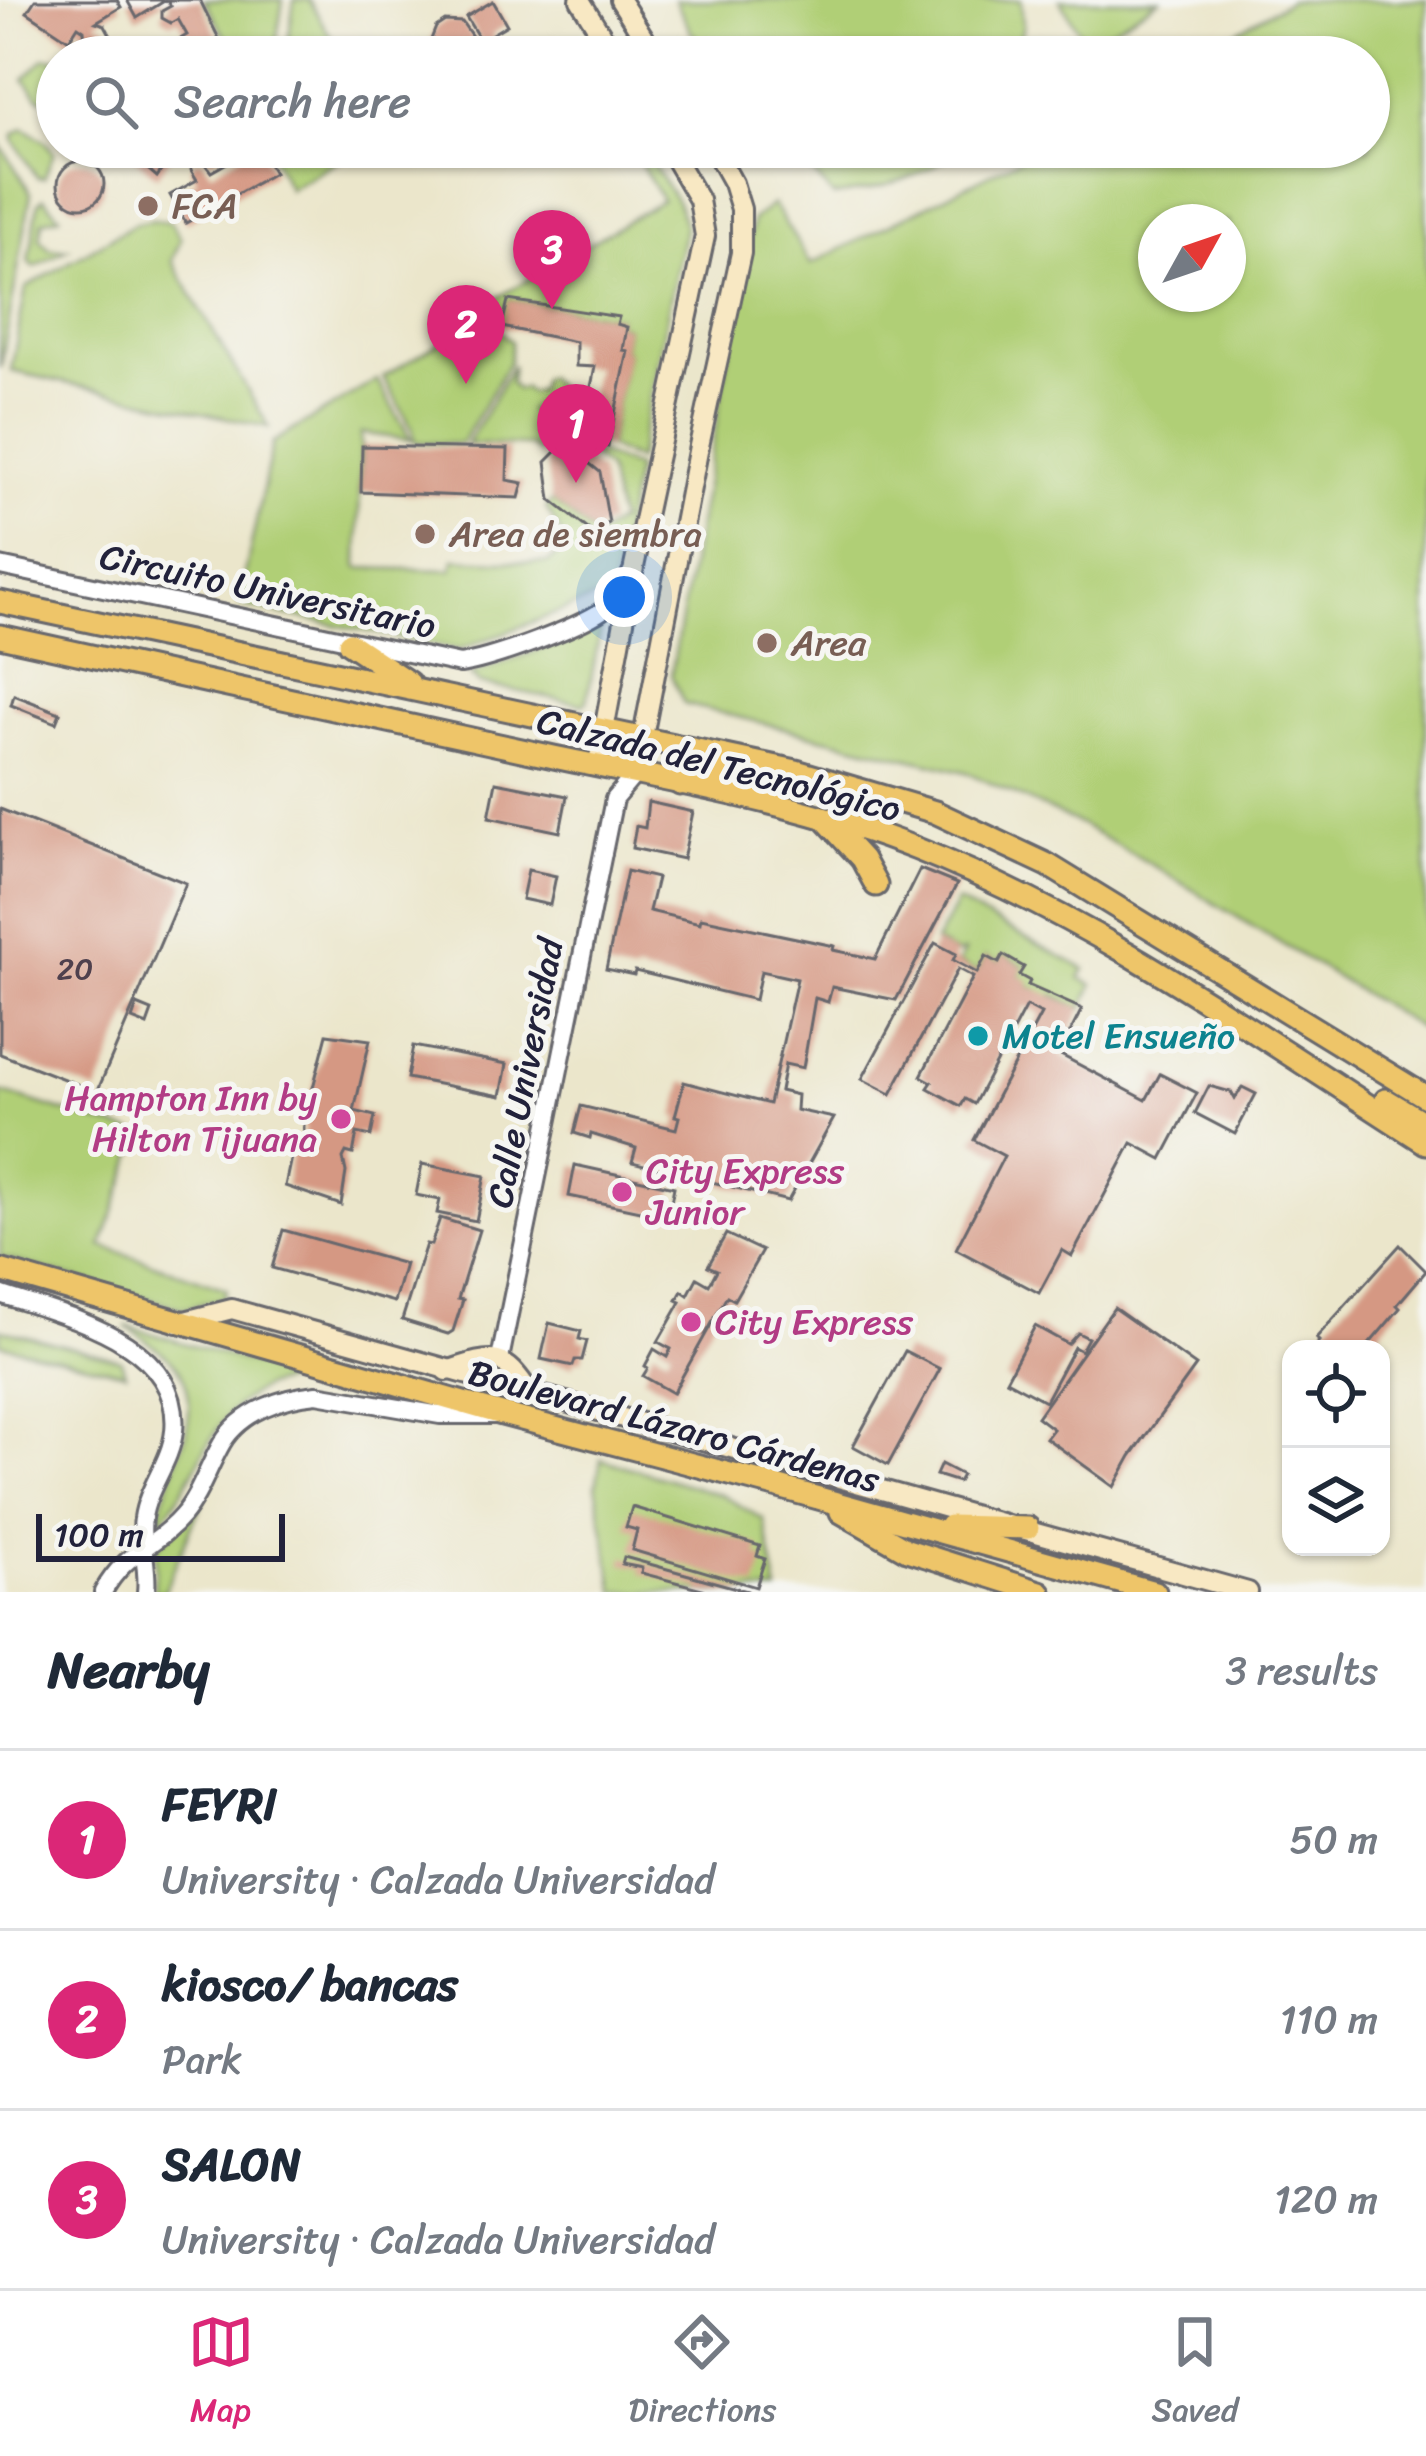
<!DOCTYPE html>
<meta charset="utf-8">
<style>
body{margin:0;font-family:Sriracha,sans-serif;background:#f6f6f7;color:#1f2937}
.controls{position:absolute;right:36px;bottom:36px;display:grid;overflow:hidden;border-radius:24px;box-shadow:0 3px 9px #0004}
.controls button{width:108px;height:108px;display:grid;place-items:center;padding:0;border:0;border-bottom:3px solid #e0e1e3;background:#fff;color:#1f2937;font:60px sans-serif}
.compass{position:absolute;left:1138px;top:204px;width:108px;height:108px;border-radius:50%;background:#fff;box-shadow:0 3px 9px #0004;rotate:50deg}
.scale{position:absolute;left:36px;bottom:30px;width:249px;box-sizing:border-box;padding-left:12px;border:6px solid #22223b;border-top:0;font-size:33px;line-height:42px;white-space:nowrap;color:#22223b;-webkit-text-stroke:9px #f6f6f2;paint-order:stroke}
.you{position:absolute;left:624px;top:597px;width:42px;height:42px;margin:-30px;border:9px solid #fff;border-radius:50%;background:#1a73e8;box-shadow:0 0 0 18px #1a73e833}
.badge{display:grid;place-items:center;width:78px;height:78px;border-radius:50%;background:#db2777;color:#fff;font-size:39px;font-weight:700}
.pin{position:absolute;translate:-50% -99px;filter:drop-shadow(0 3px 6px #0008)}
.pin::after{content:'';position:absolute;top:63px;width:42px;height:36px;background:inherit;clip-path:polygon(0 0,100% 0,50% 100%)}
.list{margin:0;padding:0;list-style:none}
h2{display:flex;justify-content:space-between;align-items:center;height:156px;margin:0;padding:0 48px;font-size:51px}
h2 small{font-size:39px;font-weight:400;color:#747a83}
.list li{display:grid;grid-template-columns:78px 1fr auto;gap:36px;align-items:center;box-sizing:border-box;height:180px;padding:0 48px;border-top:3px solid #e0e1e3}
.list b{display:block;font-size:45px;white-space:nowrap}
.list p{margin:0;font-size:39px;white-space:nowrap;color:#747a83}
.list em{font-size:39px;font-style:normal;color:#747a83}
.icon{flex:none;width:66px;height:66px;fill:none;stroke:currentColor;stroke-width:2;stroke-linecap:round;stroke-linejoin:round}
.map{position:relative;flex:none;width:1426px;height:1592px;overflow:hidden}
.search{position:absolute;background:#fff;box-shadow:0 3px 9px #0004;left:36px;right:36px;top:36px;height:132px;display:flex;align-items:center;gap:30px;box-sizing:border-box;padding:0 42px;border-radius:66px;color:#747a83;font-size:45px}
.sheet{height:696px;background:#fff}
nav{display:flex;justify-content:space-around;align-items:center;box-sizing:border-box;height:168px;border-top:3px solid #e0e1e3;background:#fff;font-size:33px;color:#747a83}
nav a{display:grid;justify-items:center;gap:6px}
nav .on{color:#db2777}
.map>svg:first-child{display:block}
.green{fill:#b0cf76;stroke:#697858;stroke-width:3;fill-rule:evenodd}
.building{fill:#d59883}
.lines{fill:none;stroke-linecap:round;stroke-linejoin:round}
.tertiary-casing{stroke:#68676d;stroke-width:22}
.secondary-casing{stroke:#68676d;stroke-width:24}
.primary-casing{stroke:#68676d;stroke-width:27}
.trunk-casing{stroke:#68676d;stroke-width:27}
.tertiary{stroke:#fff;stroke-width:16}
.secondary{stroke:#f8e8c3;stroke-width:18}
.primary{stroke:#eec569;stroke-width:21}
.trunk{stroke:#eec569;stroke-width:21}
.education-dot{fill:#8d6e63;stroke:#f6f6f2;stroke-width:4.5}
.culture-dot{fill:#0f9aa8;stroke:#f6f6f2;stroke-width:4.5}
.hotel-dot{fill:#d1479c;stroke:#f6f6f2;stroke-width:4.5}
.labels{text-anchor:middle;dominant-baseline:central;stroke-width:10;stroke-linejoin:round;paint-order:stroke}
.number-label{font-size:30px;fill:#4f404d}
.education-label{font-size:36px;fill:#785e54;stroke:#f6f6f2;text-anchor:start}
.street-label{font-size:36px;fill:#22223b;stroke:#f6f6f2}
.culture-label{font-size:36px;fill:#0d838f;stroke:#f6f6f2;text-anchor:start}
.hotel-label{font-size:36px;fill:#b23c85;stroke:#f6f6f2;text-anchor:start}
</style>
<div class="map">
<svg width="1426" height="1592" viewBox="0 0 1426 1592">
<rect width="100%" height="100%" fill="#f6f6f2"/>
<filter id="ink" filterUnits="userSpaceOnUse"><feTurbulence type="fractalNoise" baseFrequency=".00833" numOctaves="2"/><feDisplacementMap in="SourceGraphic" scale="24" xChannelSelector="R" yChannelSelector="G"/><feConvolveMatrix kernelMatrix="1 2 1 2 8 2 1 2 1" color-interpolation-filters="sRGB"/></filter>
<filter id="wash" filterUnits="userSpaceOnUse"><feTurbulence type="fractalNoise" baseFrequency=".004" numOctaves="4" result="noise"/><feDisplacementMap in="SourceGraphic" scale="48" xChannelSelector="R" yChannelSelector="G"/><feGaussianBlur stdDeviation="2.7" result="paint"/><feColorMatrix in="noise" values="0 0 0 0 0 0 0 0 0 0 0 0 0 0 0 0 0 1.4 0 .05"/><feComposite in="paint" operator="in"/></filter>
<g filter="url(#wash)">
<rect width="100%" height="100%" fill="#ebe6cb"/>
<!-- green -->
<g class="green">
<polygon points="204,0 283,0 274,57 237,57"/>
<polygon points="294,0 309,0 343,57 286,57"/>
<polygon points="675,0 1021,0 1023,25 1016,57 713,57 691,32"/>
<polygon points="1060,0 1159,0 1087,44"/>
<path d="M1290 0H1426V1032L1147 862 1075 822 966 772 684 704 671 675 753 220 773 204 811 264 1043 147H1369V57H1194ZM1156 222H1228V294H1156Z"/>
<polygon points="45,58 57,59 57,98 50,102 38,97 24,79"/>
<polygon points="24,128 45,141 54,153 44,178 37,177 14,140 14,134"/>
<polygon points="0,144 31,193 1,367 0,367"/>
<polygon points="267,147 360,147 289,189"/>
<polygon points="631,147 642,147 678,204 685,228 637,460 608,447 627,352 623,350 627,327 617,324 618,317 509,300 504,321 488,324 479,309 662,200"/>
<path d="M790 147H960C926 178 878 190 833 196Z"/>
<polygon points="44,198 60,216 43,221 40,238 50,249 67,249 35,267 29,262 38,203"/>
<polygon points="153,220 170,222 181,239 172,261 269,427 11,371 26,288 136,223"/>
<polygon points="477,320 487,336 500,331 511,342 509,362 461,444 415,442 412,428 383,377"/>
<polygon points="513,365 510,383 517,390 523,388 529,393 538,390 541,379 547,377 557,388 529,410 551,445 538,452 530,446 467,444"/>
<polygon points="377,380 411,440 361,433 358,568 452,570 454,559 548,563 568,546 546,508 553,501 597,537 619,521 607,469 579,446 636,468 612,585 604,595 459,650 241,606 239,603 273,442"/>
<polygon points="601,627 587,700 583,704 480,684 470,675"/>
<polygon points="957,902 1085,969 1080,978 1093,985 1082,1009 1054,995 1051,998 1028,985 1019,975 1023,966 1004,956 999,963 986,957 977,973 959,963 964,952 956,954 935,942"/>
<polygon points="0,1092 141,1135 102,1246 226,1289 224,1297 184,1309 0,1257"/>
<path d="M126 1326 301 1378C289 1381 274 1383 263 1388 206 1415 199 1483 157 1524 165 1474 215 1406 172 1361 159 1348 141 1337 126 1326Z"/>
<polygon points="0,1329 121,1360 125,1373 0,1344"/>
<polygon points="601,1459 722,1495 764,1520 778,1592 615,1592 596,1486"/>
<polygon points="203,1499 164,1592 154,1592 156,1548"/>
</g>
<g id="blocks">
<!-- building -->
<g class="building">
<polygon points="35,0 117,0 121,7 96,22 105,25 111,36 108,44 97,50 85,43 84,30 78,26 69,40 27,12"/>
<polygon points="127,0 166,0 137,18"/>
<polygon points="167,0 200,0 228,57 170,57 165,48 187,35 178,19 171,23 162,18 162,11 171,6"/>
<polygon points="493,1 507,25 492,34 502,51 492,57 435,57 430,42 436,27 445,21 462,22 476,42 480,40 466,17"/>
<polygon points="424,43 432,57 400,57"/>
<polygon points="122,147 166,147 171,156 157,177"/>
<polygon points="201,147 235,147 210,161"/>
<polygon points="255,147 259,147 274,173 186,223 170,195 197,180 191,170 193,162 202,160 211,172"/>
<circle cx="81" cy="184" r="23"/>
<polygon points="508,300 619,317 617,324 627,327 623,350 628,351 608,447 580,442 595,367 576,366 576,342 502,327"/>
<polygon points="362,446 508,449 507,480 523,483 519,498 361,492"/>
<polygon points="560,448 570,448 600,472 609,523 593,533 551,500 546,462"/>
<polygon points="14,695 60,713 56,723 11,705"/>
<polygon points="496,782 567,796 560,832 489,817"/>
<polygon points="648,802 693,812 683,859 632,848 636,826 645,828"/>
<polygon points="0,809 186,883 97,1092 0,1054"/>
<polygon points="920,869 957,884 896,1000 832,987 828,1002 815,998 803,1068 785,1064 780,1091 797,1095 796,1110 834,1118 788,1201 632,1162 636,1148 591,1134 590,1138 574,1133 581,1106 676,1129 679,1117 675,1116 684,1082 769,1104 797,979 761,971 755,1000 635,971 634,975 606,969 627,871 657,878 649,911 700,923 701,918 834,946 833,950 875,959"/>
<polygon points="528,870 556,876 550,905 522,899"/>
<polygon points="935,943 956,954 953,960 977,973 986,956 999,963 1003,955 1024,967 1019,975 1030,981 1028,985 1082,1009 1059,1054 1146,1100 1160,1074 1197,1093 1162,1159 1132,1143 1072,1256 1062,1250 1039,1293 956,1249 1004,1156 974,1140 1041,1014 1026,1006 974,1104 965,1099 961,1106 928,1088 932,1082 921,1076 973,977 958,969 891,1094 862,1079"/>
<polygon points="137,1005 152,1011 147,1025 132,1019"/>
<polygon points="327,1034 370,1040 354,1111 375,1116 371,1136 357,1133 353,1154 346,1152 343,1158 346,1172 341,1205 285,1186 293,1148 304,1150 304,1122"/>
<polygon points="413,1046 507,1064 501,1096 407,1078"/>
<polygon points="1209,1086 1231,1092 1235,1099 1242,1087 1256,1094 1235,1134 1195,1113"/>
<polygon points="422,1164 485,1176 476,1221 437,1213 440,1200 416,1195"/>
<polygon points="575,1165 674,1187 668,1217 569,1196"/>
<polygon points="440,1218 479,1230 458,1299 463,1300 453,1331 448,1334 402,1320 426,1244 431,1245"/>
<polygon points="283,1230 405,1264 394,1302 272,1268"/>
<polygon points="726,1234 762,1251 734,1300 727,1296 673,1393 643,1376 648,1368 645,1366 654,1349 667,1357 671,1349 658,1342 681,1302 677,1300 682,1291 688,1295 697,1278 709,1285 717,1270 708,1266"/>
<polygon points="1400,1245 1426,1271 1397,1305 1400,1308 1365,1349 1312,1349 1319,1341 1316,1338"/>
<polygon points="1114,1308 1196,1366 1131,1456 1114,1487 1046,1438 1053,1429 1037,1417"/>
<polygon points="549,1323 581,1331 579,1339 587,1341 582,1360 575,1360 573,1366 541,1359"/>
<polygon points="1035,1326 1068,1344 1078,1333 1088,1338 1081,1351 1074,1347 1045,1401 1006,1380"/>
<polygon points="905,1351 940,1369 888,1465 853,1446"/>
<polygon points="941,1464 962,1475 958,1482 936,1475"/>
<polygon points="632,1507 760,1546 757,1556 765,1559 756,1587 632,1550 637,1530 626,1527"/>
<polygon points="624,1557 747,1591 747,1592 700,1592 702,1589 641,1573 642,1568 622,1564"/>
</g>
</g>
</g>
<g filter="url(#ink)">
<use href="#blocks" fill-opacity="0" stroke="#68676d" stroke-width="3"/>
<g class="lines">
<!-- tertiary casing -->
<g class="tertiary-casing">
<g id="tertiary">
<path d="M0 566 460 664C493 659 575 629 603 610 616 601 624 587 631 573"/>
<path d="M0 1294C64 1316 183 1342 174 1431 171 1462 147 1488 143 1518 139 1542 149 1567 146 1592"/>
<polyline points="500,1359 614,799 636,773"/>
<path d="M103 1592C126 1550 155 1548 182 1516 200 1495 208 1467 222 1443 241 1411 283 1397 317 1394L440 1415H495"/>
</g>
</g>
<!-- secondary casing -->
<g class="secondary-casing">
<g id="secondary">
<polyline points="580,0 615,57"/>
<polyline points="620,0 656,57"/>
<polyline points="598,763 634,567 705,236 699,200 668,147"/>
<polyline points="636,773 699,446 741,253 741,209 733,183 713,147"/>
<polyline points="177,1323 232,1309 1248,1592"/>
<path d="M447 1371C494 1355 503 1351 531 1395"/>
</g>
</g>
<!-- primary casing -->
<g class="primary-casing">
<g id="primary">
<polyline points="0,602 796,771 935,812 1048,865 1426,1097"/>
<path d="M0 636C180 675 360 716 540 754 666 781 797 801 917 849 1100 921 1261 1038 1426 1143"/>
<polyline points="349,643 409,683"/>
<polyline points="680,784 672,772 682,764 778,783 812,782"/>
<polyline points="827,821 862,859 876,885"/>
<polyline points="1386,1100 1426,1124"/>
</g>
</g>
<!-- trunk casing -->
<g class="trunk-casing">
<g id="trunk">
<polyline points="0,1270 502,1414 779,1487 1155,1592"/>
<polyline points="841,1512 907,1550 1040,1592"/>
<polyline points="950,1526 1028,1528"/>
</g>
</g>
<!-- tertiary -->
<use href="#tertiary" class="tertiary"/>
<!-- secondary -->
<use href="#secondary" class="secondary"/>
<!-- primary -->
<use href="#primary" class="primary"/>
<!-- trunk -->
<use href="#trunk" class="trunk"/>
</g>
</g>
<!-- markers -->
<g class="education-dot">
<circle cx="148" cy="206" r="12"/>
<circle cx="425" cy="534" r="12"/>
<circle cx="767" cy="643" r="12"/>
</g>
<circle class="culture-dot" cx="978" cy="1036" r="12"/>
<g class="hotel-dot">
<circle cx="341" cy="1119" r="12"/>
<circle cx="622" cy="1192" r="12"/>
<circle cx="691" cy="1322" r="12"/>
</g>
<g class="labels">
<!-- number labels -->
<g class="number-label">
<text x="75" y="969">20</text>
</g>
<!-- education labels -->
<g class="education-label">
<text x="172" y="206">FCA</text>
<text x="449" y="534">Area de siembra</text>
<text x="791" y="643">Area</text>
</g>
<!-- street labels -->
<g class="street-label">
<text transform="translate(268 591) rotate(12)">Circuito Universitario</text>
<text transform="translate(719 765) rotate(14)">Calzada del Tecnológico</text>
<text transform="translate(525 1073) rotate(-79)">Calle Universidad</text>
<text transform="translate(674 1426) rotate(15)">Boulevard Lázaro Cárdenas</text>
</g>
<!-- culture labels -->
<g class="culture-label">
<text x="1002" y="1036">Motel Ensueño</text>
</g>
<!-- hotel labels -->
<g class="hotel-label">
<text x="317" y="1098" text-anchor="end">Hampton Inn by<tspan x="317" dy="41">Hilton Tijuana</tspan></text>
<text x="646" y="1171">City Express<tspan x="646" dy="41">Junior</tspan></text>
<text x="715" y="1322">City Express</text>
</g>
</g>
</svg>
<div class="controls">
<button><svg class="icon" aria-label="locate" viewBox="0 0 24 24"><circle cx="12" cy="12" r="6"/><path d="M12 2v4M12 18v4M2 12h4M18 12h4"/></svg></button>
<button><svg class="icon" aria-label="layers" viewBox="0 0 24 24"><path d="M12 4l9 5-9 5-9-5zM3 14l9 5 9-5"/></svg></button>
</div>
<svg class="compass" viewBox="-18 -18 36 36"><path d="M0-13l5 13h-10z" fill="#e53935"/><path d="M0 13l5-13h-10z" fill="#747a83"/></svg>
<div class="scale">100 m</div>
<div class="you"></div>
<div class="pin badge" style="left:576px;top:483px">1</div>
<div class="pin badge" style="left:466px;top:384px">2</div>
<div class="pin badge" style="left:552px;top:309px">3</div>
<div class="search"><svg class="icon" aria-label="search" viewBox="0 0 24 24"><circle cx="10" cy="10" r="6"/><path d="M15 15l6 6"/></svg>Search here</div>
</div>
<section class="sheet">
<h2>Nearby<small>3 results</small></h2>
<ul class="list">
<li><span class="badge">1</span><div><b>FEYRI</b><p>University · Calzada Universidad</p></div><em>50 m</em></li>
<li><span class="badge">2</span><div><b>kiosco/ bancas</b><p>Park</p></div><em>110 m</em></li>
<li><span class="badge">3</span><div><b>SALON</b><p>University · Calzada Universidad</p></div><em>120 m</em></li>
</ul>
</section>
<nav>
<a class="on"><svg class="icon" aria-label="map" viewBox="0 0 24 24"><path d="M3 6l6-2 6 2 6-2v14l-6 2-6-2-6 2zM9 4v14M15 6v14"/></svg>Map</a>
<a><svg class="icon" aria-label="directions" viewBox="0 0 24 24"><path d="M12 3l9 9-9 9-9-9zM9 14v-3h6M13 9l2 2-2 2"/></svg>Directions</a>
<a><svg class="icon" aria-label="saved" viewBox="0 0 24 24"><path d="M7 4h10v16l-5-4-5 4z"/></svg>Saved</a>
</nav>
